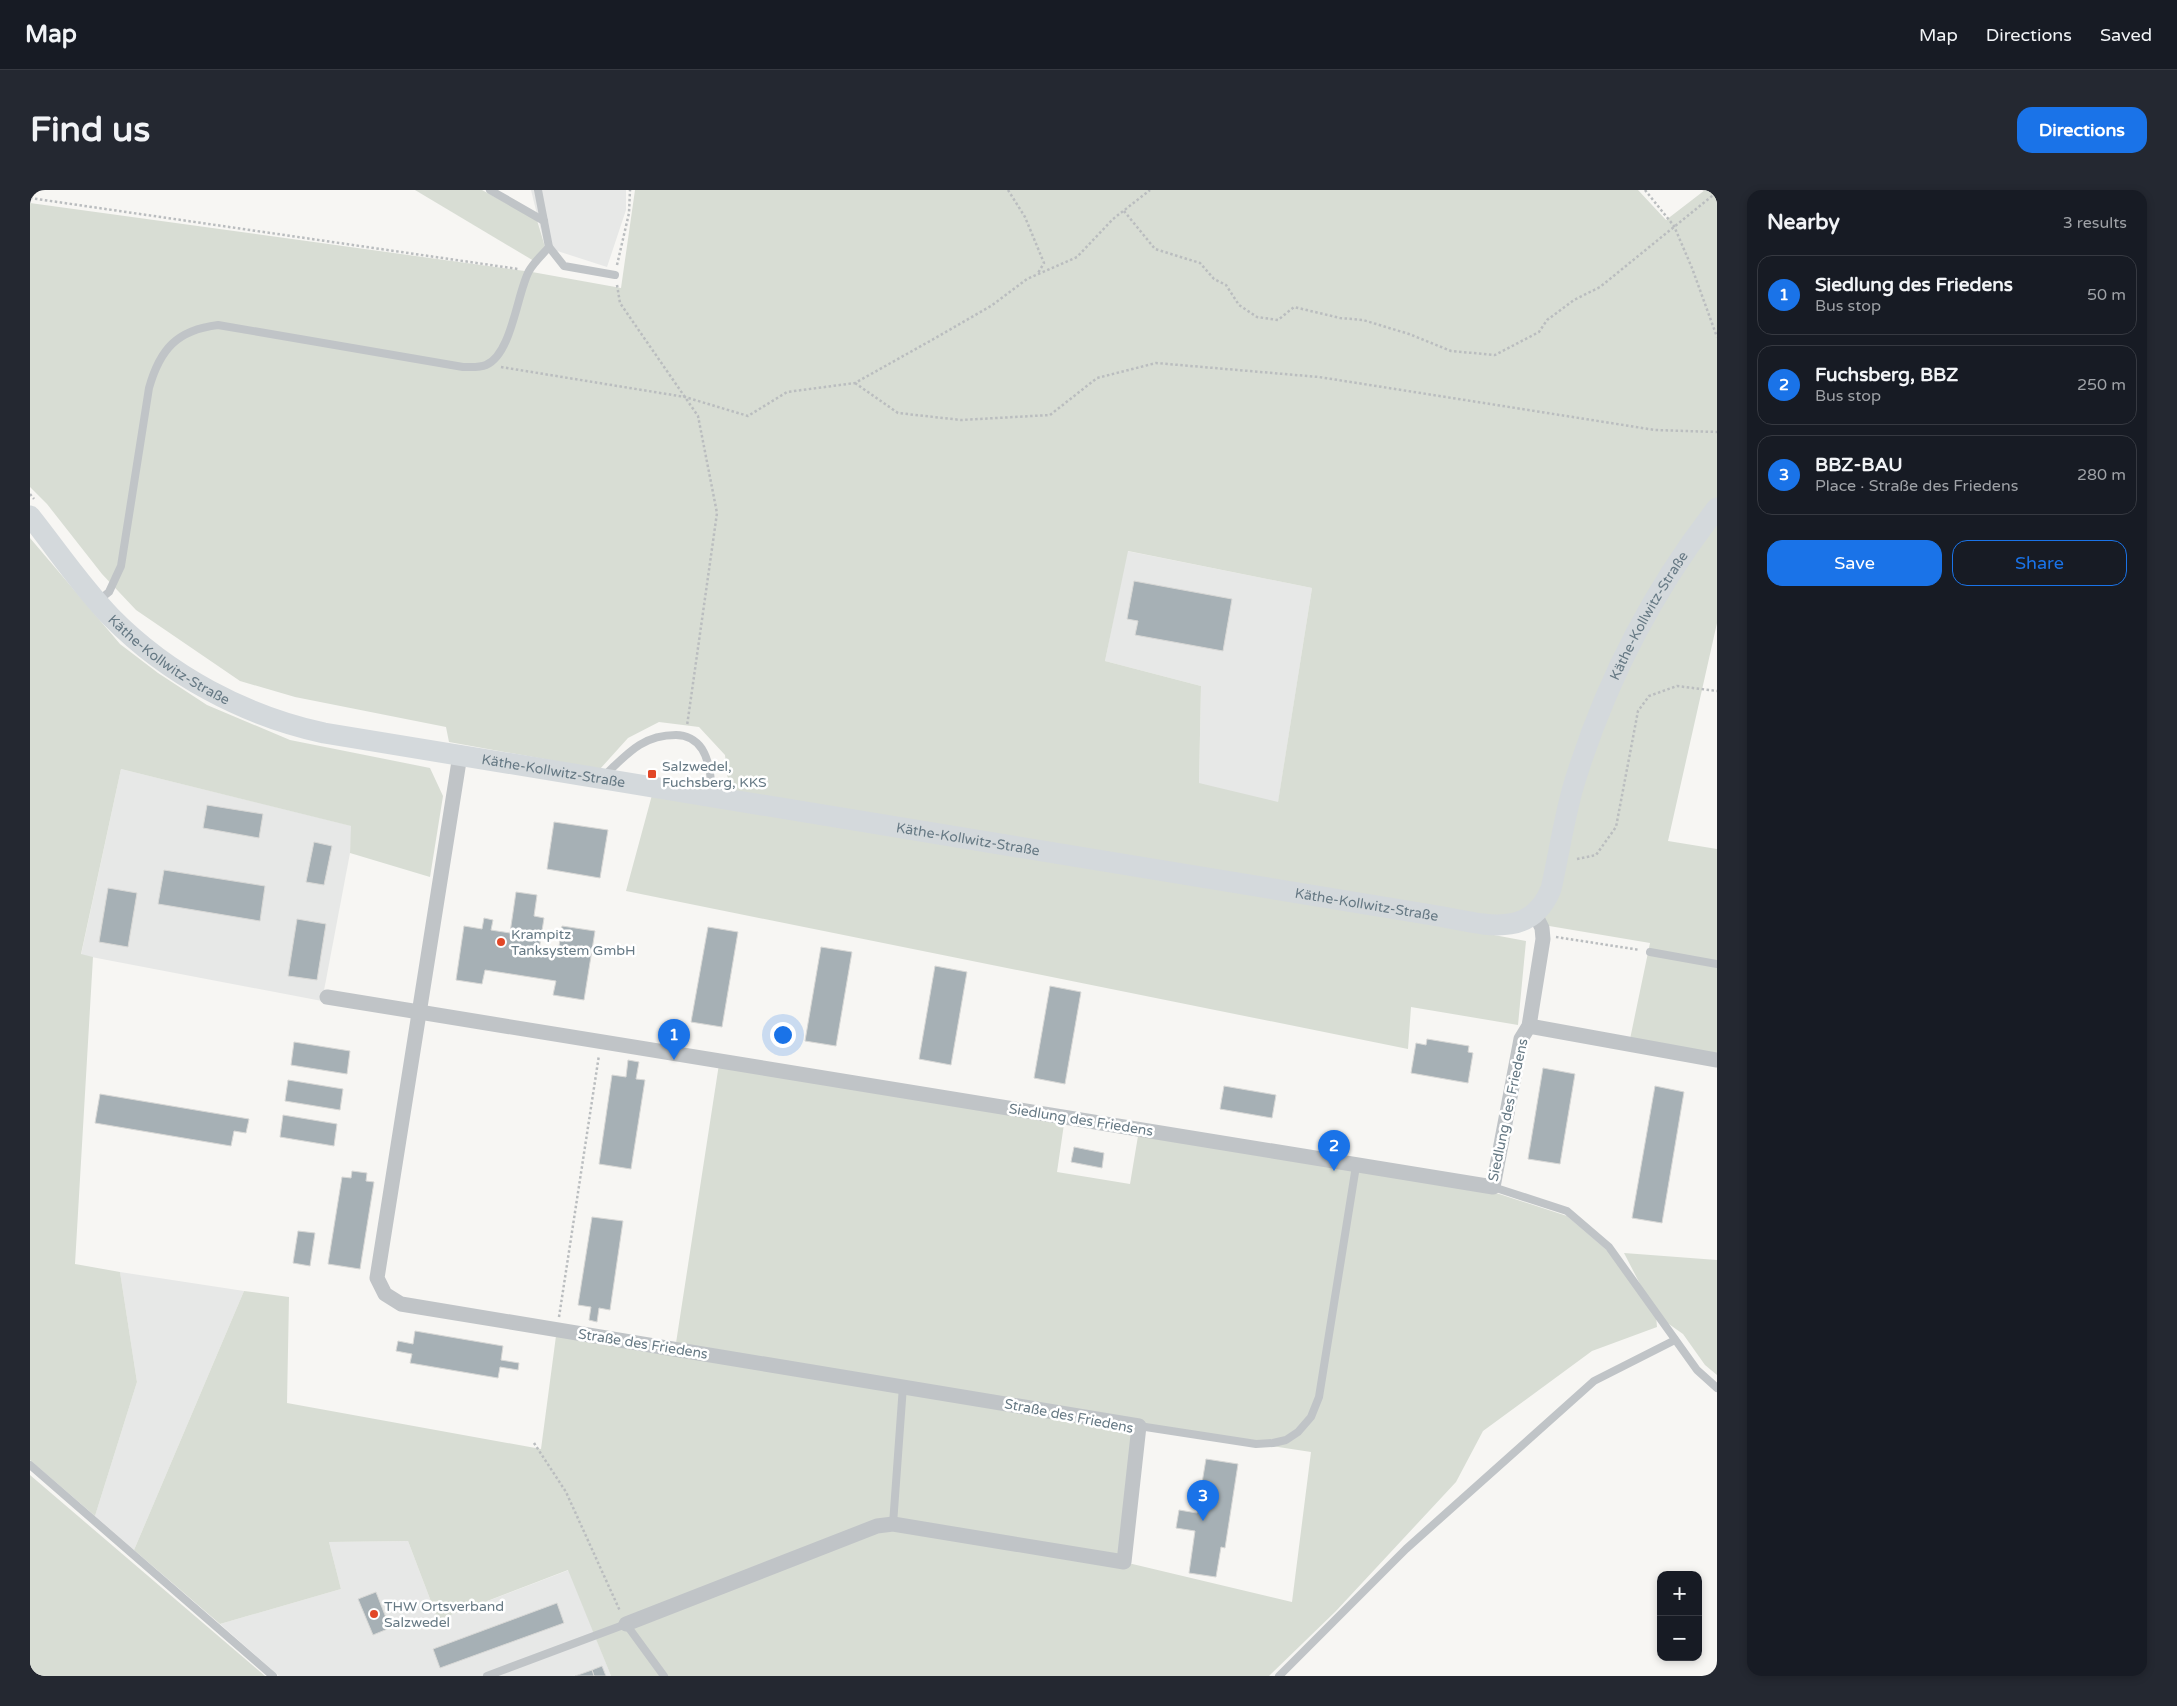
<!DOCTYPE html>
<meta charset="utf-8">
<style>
body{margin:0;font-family:"Varela Round",sans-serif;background:#242831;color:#f1f3f6}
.controls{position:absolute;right:15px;bottom:15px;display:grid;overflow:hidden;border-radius:10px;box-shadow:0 2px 8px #0003}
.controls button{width:45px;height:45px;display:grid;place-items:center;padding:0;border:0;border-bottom:1px solid #363941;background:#171b24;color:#f1f3f6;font:25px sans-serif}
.you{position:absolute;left:752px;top:844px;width:18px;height:18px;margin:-12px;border:4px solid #fff;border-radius:50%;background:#1a73e8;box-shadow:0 0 0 8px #1a73e833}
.badge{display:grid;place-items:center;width:32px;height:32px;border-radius:50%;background:#1a73e8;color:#fff;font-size:16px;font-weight:700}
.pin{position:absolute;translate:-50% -41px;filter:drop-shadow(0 1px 2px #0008)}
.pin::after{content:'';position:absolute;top:26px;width:18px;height:15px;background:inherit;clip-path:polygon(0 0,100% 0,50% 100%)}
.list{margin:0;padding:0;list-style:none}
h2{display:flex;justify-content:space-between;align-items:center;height:65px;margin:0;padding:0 20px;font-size:21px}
h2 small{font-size:16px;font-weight:400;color:#9ea1a6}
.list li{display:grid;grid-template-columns:32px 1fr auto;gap:15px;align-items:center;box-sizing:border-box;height:80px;margin:0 10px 10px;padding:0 10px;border:1px solid #363941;border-radius:15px}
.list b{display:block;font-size:19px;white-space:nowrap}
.list p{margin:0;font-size:16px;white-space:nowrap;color:#9ea1a6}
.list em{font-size:16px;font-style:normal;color:#9ea1a6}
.actions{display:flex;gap:10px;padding:15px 20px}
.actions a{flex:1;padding:11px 0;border:1px solid #1a73e8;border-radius:15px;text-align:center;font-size:18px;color:#1a73e8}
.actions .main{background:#1a73e8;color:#fff}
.map{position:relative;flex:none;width:1687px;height:1486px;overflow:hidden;border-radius:15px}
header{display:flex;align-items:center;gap:30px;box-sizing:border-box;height:70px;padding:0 25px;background:#171b24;border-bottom:1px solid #363941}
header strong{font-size:24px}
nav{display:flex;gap:28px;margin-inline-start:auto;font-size:18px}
.intro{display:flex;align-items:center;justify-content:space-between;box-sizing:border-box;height:120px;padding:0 30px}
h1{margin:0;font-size:35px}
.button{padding:12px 22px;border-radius:15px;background:#1a73e8;color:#fff;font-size:18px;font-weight:700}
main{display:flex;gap:30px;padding:0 30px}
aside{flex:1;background:#171b24;border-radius:15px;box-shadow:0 2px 8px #0003}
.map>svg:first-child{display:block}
.built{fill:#e7e8e7}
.green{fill:#d8ddd4;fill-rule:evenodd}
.building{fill:#a6b0b5;stroke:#d8d8d6}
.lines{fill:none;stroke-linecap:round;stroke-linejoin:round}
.path{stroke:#babdbf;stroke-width:2.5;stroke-dasharray:2.5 2.5;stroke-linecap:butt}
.lane{stroke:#c0c4c7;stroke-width:8}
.street{stroke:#c0c4c7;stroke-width:15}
.secondary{stroke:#d4d9dc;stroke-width:21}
.poi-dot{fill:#e24727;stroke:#fff;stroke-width:2}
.labels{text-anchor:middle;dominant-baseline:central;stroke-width:5;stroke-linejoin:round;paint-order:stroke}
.street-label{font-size:14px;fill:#667984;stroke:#fff}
.poi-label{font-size:14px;fill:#667984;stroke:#fff;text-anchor:start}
</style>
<header>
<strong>Map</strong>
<nav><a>Map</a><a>Directions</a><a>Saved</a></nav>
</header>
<div class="intro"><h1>Find us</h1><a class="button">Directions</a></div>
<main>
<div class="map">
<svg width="1687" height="1486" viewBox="0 0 1687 1486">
<rect width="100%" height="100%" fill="#f7f6f3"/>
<!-- built -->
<g class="built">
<polygon points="501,0 596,0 596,20 577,77 515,57"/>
<polygon points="1097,361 1282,398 1248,613 1169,594 1171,496 1075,471"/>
<polygon points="91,579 322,636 320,663 292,811 51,765"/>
<polygon points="90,1082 214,1101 104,1360 65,1326 107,1192"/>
<polygon points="378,1351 408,1430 539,1380 581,1486 249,1486 190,1434 311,1399 299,1352"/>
</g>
<!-- green -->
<g class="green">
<polygon points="385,0 452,0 507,30 515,57 504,71"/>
<path d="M605 0H1608L1636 30 1675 0H1687V433L1638 651 1687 659V870L1599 854 1620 753 1230 687 699 600 695 565 669 537 629 532 598 548 570 579 419 552 416 537 265 507 210 491 106 420 72 384 17 314 0 297V13L502 82 591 98ZM1098 361 1282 398 1248 612 1169 593 1171 496 1075 471Z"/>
<polygon points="0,348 90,454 128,483 177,515 260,550 400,578 413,606 400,687 320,663 321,636 91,579 51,764 63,767 45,1074 90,1082 107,1192 65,1326 0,1270"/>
<polygon points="622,605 1389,731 1496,751 1488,835 1381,817 1378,859 596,701"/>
<path d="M689 874 1034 934 1027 982 1100 994 1108 946 1463 1002 1537 1026 1579 1062 1624 1121 1594 1063 1687 1070V1185L1675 1175 1653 1144 1626 1125 1627 1137 1562 1161 1453 1241 1426 1292 1306 1421 1239 1486H581L538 1380 408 1430 378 1351 299 1352 311 1399 190 1434 104 1360 214 1101 259 1107 257 1213 511 1259 526 1146 644 1166ZM1109 1236 1281 1262 1262 1412 1094 1372Z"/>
<polygon points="0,1285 235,1486 0,1486"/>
</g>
<!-- building -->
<g class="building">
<polygon points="1104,391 1202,409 1193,461 1105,445 1108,431 1097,429"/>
<polygon points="177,615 233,624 229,648 173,638"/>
<polygon points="524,632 578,640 570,688 517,679"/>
<polygon points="284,652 302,656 294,695 276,692"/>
<polygon points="134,680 235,696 230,731 128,714"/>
<polygon points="78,698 107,703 98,757 69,752"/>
<polygon points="486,702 507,705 504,726 514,728 509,760 528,763 532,736 565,741 554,810 523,805 526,791 455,780 452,794 426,790 434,736 452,739 454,728 463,730 461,740 480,743"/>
<polygon points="267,729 296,734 287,790 258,786"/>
<polygon points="678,737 708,742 692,837 661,832"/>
<polygon points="791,757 822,762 806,856 775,851"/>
<polygon points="905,776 937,782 921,875 889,869"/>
<polygon points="1020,796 1051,802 1035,894 1004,888"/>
<polygon points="1397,849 1439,856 1438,862 1443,863 1438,893 1381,883 1386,853 1396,855"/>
<polygon points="264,852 320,861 317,884 261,875"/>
<polygon points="598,870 609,872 606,889 615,890 601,979 569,974 582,885 596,887"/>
<polygon points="1513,878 1545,884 1530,974 1498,969"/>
<polygon points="258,890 313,899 310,920 255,911"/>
<polygon points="1194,896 1246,905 1242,928 1190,919"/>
<polygon points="1625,896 1654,902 1632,1033 1602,1028"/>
<polygon points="70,904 219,929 216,943 204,941 201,956 65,933"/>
<polygon points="253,925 307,934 304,956 250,947"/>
<polygon points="1044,957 1074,963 1072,978 1041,972"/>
<polygon points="322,981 337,983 336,991 344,992 330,1079 298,1074 312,987 321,988"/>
<polygon points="562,1027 593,1031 580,1120 569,1118 567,1132 559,1130 561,1117 548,1115"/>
<polygon points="268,1041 285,1043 280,1076 263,1073"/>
<polygon points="385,1141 473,1156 471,1170 489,1173 488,1180 470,1177 468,1188 380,1173 382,1164 366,1161 368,1151 383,1154"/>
<polygon points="1176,1269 1208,1274 1195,1358 1191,1357 1186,1387 1159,1383 1165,1341 1146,1338 1149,1320 1167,1323"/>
<polygon points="346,1402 360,1438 343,1445 328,1409"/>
<polygon points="527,1413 534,1433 410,1478 403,1459"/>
<polygon points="572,1476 576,1486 564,1486 562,1480"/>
<polygon points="562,1480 564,1486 545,1486"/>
</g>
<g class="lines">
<!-- path -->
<g class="path">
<polyline points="978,0 995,27 1014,73 1008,83"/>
<polyline points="1615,0 1644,36 1662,78 1687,147"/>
<polyline points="0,8 488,79"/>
<polyline points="1094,21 1125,59 1170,73 1184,89 1196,95 1209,115 1227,127 1248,130 1264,117 1310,128 1333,130 1379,144 1421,161 1465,165 1509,142 1517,130 1544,110 1570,97 1687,2"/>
<polyline points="587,75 599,23 600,0"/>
<polyline points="587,95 590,113 668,226 687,323 657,536"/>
<polyline points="471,177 655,207 718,226 757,202 825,193 900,151 961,116 997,89 1047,67 1083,29 1120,0"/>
<polyline points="825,193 868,223 931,230 1020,225 1067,188 1126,173 1289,187 1625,240 1687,242"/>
<polyline points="0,304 4,309"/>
<polyline points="1547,669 1566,665 1586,637 1608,521 1619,506 1647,496 1687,501"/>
<polyline points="1526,747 1610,760"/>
<polyline points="529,1127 569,865"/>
<polyline points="504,1253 536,1302 590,1421"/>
</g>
<!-- lane -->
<g class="lane">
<polyline points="460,0 514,31"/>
<polyline points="508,0 519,57 534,76 585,85"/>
<path d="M69 410 79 402 91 376 119 198C130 159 147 140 188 135L433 177C440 177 449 178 456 175 482 164 487 103 499 81 504 72 513 64 519 57"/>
<path d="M574 586C597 564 612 545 646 545 656 545 666 550 672 559 680 572 681 589 682 604"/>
<polyline points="1620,762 1687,774"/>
<polyline points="1463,997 1537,1021 1579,1057 1667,1180 1687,1198"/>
<polyline points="1109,1236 1226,1254 1243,1253 1256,1250 1268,1242 1281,1227 1289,1207 1326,976"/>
<polyline points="0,1275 243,1486"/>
<polyline points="863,1334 873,1196"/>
<polyline points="457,1486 596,1434 634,1486"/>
<polyline points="1249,1486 1376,1359 1564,1191 1645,1150"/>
</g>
<!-- street -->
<g class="street">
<polyline points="430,565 347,1088 355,1104 371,1114 1109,1236 1094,1372 863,1334 847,1336 596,1434"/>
<polyline points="297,807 1463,997 1491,849 1499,836 1513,749 1512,738 1505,724"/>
<polyline points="1499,836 1687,870"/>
</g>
<!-- secondary -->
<path class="secondary" id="s1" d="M0 326C27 360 51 396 81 427 138 485 215 526 294 543L1402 725C1448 732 1499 753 1521 699 1529 664 1534 628 1544 594 1575 493 1622 401 1687 318"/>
</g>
<!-- markers -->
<g class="poi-dot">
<rect x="617" y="579" width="10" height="10" rx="2.5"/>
<circle cx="471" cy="752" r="5"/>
<circle cx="344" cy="1424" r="5"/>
</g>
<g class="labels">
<!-- street labels -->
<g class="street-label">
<text stroke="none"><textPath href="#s1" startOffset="1926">Käthe-Kollwitz-Straße</textPath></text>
<text stroke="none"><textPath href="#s1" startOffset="202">Käthe-Kollwitz-Straße</textPath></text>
<text stroke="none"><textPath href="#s1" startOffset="608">Käthe-Kollwitz-Straße</textPath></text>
<text stroke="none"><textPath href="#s1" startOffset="1028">Käthe-Kollwitz-Straße</textPath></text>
<text stroke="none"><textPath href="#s1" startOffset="1432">Käthe-Kollwitz-Straße</textPath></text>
<text transform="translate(1478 920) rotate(-78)">Siedlung des Friedens</text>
<text transform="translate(1051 930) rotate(9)">Siedlung des Friedens</text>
<text transform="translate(613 1154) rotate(9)">Straße des Friedens</text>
<text transform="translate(1039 1226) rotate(11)">Straße des Friedens</text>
</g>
<!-- poi labels -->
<g class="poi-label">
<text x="632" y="576">Salzwedel,<tspan x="632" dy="16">Fuchsberg, KKS</tspan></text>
<text x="481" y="744">Krampitz<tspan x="481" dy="16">Tanksystem GmbH</tspan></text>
<text x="354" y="1416">THW Ortsverband<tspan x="354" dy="16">Salzwedel</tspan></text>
</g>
</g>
</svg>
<div class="controls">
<button>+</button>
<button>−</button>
</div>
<div class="you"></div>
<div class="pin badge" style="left:644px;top:870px">1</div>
<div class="pin badge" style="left:1304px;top:981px">2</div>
<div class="pin badge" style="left:1173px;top:1331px">3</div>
</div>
<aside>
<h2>Nearby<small>3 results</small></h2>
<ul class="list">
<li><span class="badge">1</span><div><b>Siedlung des Friedens</b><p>Bus stop</p></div><em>50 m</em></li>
<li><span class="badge">2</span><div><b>Fuchsberg, BBZ</b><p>Bus stop</p></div><em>250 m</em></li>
<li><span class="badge">3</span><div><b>BBZ-BAU</b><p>Place · Straße des Friedens</p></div><em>280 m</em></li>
</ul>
<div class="actions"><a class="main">Save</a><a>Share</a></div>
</aside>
</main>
